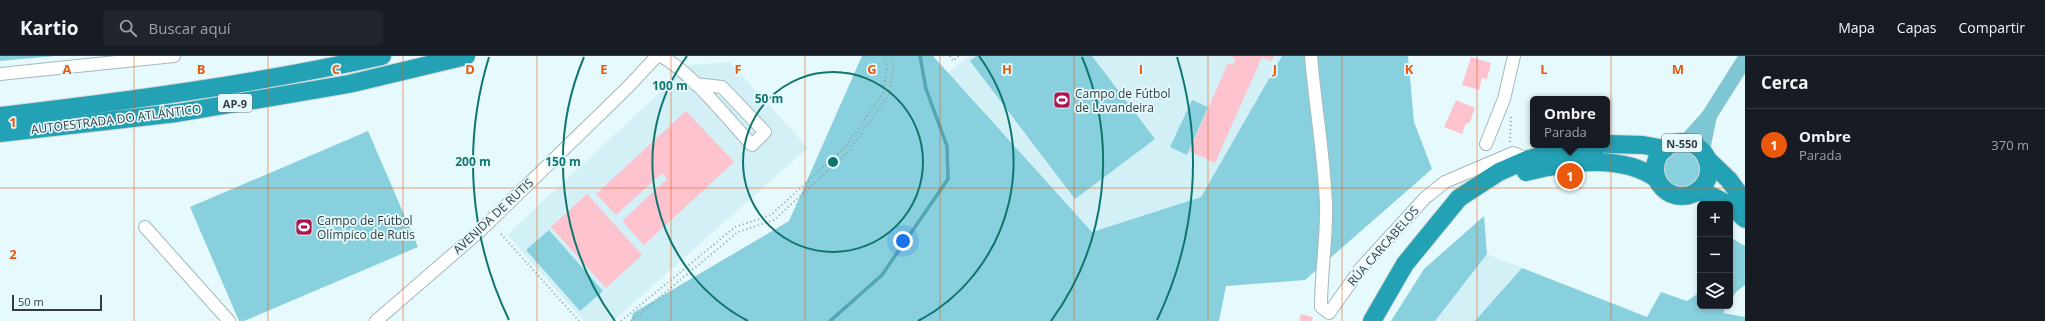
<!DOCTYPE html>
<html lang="es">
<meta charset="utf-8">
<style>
body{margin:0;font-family:"Open Sans",sans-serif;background:#20242c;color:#f1f3f6}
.controls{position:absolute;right:12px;bottom:12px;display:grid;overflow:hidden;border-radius:6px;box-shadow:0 2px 6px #0003}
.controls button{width:36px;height:36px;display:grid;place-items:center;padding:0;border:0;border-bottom:1px solid #363941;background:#171b24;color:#f1f3f6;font:20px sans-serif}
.scale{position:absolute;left:12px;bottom:10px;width:90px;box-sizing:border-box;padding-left:4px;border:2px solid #343c3e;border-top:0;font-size:11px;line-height:14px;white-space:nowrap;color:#343c3e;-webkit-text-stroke:3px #e6fafe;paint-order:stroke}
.you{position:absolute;left:903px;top:185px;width:14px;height:14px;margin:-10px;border:3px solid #fff;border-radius:50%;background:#1a73e8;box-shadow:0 0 0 6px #1a73e833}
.badge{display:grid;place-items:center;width:26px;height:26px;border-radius:50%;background:#ea580c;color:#fff;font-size:13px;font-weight:700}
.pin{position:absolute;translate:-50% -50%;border:2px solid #fff;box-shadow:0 1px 4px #0006}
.popup{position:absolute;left:1530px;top:40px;width:80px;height:52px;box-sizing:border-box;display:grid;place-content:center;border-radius:6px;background:#171b24;filter:drop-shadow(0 1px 3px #0005);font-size:13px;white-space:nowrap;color:#9ea1a6}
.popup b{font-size:15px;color:#f1f3f6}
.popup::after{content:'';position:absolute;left:50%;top:100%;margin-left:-8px;border:8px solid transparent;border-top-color:#171b24}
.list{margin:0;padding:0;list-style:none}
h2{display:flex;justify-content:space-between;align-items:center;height:52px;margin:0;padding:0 16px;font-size:17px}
h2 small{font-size:13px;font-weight:400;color:#9ea1a6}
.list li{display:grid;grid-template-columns:26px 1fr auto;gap:12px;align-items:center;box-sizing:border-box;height:72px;padding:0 16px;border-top:1px solid #363941}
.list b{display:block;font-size:15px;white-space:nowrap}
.list p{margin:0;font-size:13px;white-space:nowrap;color:#9ea1a6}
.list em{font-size:13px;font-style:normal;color:#9ea1a6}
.icon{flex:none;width:22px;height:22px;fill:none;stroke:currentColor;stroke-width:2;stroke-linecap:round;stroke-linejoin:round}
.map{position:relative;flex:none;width:1745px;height:265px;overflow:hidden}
header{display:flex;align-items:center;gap:24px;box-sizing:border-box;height:56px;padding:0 20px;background:#171b24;border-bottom:1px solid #363941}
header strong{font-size:19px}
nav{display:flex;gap:22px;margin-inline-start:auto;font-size:14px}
.search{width:280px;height:36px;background:#20242c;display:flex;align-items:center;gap:10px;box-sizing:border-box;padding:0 14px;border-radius:6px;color:#9ea1a6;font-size:15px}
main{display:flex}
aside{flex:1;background:#171b24}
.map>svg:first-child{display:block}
.built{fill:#d3f0f6}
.green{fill:#89d0de}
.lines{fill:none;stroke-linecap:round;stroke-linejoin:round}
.stream{stroke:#52a6b5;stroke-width:3.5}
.building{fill:#fcc3ce}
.minor-casing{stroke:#a4b8bb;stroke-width:14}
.major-casing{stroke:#d6d8d8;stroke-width:16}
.highway-casing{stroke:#d6d8d8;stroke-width:20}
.path{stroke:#919fa2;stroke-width:2;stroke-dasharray:1 3;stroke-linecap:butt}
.minor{stroke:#fff;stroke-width:12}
.major{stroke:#7cc7d3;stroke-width:15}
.highway{stroke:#24a2b5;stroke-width:18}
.grid{fill:none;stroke:#e8590c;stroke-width:1;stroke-opacity:0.55}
.ring{fill:none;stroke:#0f766e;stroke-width:2}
.labels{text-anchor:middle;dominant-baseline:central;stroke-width:3.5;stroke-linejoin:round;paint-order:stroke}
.shield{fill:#e6fafe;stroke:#697578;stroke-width:1}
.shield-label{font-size:11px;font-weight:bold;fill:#343c3e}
.poi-label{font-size:12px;fill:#343c3e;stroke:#e6fafe;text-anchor:start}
.street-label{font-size:12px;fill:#343c3e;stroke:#e6fafe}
.grid-label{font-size:13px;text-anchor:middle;font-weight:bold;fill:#e8590c;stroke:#e6fafe;stroke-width:3.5;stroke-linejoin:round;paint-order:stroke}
.centre{fill:#0f766e;stroke:#e6fafe;stroke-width:2}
.ring-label{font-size:12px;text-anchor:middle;font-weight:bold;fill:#0f766e;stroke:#e6fafe;stroke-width:3.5;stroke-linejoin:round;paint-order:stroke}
</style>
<header>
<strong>Kartio</strong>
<div class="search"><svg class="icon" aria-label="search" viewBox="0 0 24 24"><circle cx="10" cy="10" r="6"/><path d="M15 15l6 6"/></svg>Buscar aquí</div>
<nav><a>Mapa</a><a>Capas</a><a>Compartir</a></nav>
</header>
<main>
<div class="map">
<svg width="1745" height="265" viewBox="0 0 1745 265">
<rect width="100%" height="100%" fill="#e6fafe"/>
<!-- built -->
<g class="built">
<polygon points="969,0 1282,0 1201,141 1092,176 948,17"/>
<polygon points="730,6 808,92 613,265 584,265 507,179 689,9"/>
<polygon points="1487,198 1656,265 1435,265"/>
</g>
<!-- green -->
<g class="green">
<polygon points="0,0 55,0 0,5"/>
<polygon points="862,0 933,0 1092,176 1201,141 1282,0 1408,0 1414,66 1432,113 1305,224 1226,230 1219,265 631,265 633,257 789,165"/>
<polygon points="976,0 1092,0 1155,83 1075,143 970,5"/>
<polygon points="1192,44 1208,51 1187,99 1170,91"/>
<polygon points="368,75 418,191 244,265 239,265 190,151"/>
<circle cx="1683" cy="112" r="19"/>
<polygon points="1484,160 1487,198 1435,265 1391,265 1424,213"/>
<polygon points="549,174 603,235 580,255 526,194"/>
<polygon points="1730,183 1733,183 1745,190 1745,229 1736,236 1730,246"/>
<polygon points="1522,212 1647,261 1661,236 1687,245 1700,236 1700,250 1727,250 1723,257 1745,261 1745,265 1475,265"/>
</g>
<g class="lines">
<!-- stream -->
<polyline class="stream" points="830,265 882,219 948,123 947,90 926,33 920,0"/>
</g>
<!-- building -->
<g class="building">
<polygon points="1230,0 1274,0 1271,5 1262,1 1215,107 1189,95 1228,7 1233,9 1235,2"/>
<polygon points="1471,1 1491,7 1487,23 1482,22 1479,34 1462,29"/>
<polygon points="1456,44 1475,52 1469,68 1466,67 1462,78 1444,71"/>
<polygon points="686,55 734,106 644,189 622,165 667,123 662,117 616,159 596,138"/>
<polygon points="587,138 642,199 606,232 551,171"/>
<polygon points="1301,258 1313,261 1312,265 1299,265"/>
</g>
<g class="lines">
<!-- minor casing -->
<g class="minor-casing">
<g id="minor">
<path d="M661 0C692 17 727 62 752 89L765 76 722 31 695 28"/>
<path d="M1311 0C1315 49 1324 98 1326 148 1327 182 1321 216 1321 251L1329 257 1361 212 1425 142 1445 126 1513 97 1529 103"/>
<polyline points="0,18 174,0"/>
<polyline points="1486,88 1504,43 1514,0"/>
<polyline points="145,171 229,265"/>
<polyline points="376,265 480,175 628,31 657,0"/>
</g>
</g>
<!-- major casing -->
<g class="major-casing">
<g id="major">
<polyline points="1685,87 1709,60 1745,3"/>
<polyline points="1702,95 1709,61"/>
</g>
</g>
<!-- highway casing -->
<g class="highway-casing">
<g id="highway">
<path d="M0 60C128 45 256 28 382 0"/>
<polyline points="0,77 177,57 349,28 466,0"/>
<circle cx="1682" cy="113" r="27"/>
<polyline points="1607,88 1643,89 1665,93"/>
<polyline points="1707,103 1729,124 1745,146"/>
<path d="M1526 116C1567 106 1621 97 1657 123"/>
<polyline points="1697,135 1714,141 1727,148"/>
<polyline points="1730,149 1745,163"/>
<polyline points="1372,265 1405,208 1459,142 1499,116 1529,103 1572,92 1599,89"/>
</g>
</g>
<!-- path -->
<g class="path">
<polyline points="950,0 953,5 959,0"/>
<polyline points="1510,86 1511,59"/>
<polyline points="501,178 579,265"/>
<polyline points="621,265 735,171 771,159 845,91 883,37 887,10 884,0"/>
<polyline points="631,265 738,176 774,164 849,95 889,39 894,9 890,0"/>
</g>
<!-- minor -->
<use href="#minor" class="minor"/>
<!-- major -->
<use href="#major" class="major"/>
<!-- highway -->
<use href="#highway" class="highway"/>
</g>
<!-- grid -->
<path class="grid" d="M134 0V265M268 0V265M403 0V265M537 0V265M671 0V265M805 0V265M940 0V265M1074 0V265M1208 0V265M1342 0V265M1477 0V265M1611 0V265M0 132H1745"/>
<!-- distance rings -->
<g class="ring">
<circle cx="833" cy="106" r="90"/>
<path d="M748 265A180 180 0 0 1 687 0M979 0A180 180 0 0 1 918 265"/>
<path d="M615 265A270 270 0 0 1 584 1M1082 1A270 270 0 0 1 1051 265"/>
<path d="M509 264A360 360 0 0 1 489 1M1177 1A360 360 0 0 1 1157 264"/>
</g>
<!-- icons -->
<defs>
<g id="stadium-square" transform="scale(0.9)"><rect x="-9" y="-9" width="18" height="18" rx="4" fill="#aa1850" stroke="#e6fafe"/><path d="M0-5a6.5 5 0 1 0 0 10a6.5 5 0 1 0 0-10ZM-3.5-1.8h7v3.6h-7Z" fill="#fff"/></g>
</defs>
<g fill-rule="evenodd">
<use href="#stadium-square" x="1062" y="44"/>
<use href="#stadium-square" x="304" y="171"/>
</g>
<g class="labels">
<!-- shield labels -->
<g class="shield">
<rect x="218" y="38" width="34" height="18" rx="3"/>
<rect x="1662" y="78" width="40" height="18" rx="3"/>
</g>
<g class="shield-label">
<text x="235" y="47">AP-9</text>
<text x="1682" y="87">N-550</text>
</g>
<!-- poi labels -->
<g class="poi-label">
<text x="1075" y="37">Campo de Fútbol<tspan x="1075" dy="14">de Lavandeira</tspan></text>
<text x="317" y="164">Campo de Fútbol<tspan x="317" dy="14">Olímpico de Rutis</tspan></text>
</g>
<!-- street labels -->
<g class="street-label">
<text transform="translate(116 63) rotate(-7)">AUTOESTRADA DO ATLÁNTICO</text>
<text transform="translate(493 160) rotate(-43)">AVENIDA DE RUTIS</text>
<text transform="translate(1383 190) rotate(-49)">RÚA CARCABELOS</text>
</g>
</g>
<g class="grid-label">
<text x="67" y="18">A</text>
<text x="201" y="18">B</text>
<text x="336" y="18">C</text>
<text x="470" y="18">D</text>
<text x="604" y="18">E</text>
<text x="738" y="18">F</text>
<text x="872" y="18">G</text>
<text x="1007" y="18">H</text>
<text x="1141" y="18">I</text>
<text x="1275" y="18">J</text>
<text x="1409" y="18">K</text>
<text x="1544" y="18">L</text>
<text x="1678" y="18">M</text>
<text x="13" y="71">1</text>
<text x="13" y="203">2</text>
</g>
<circle cx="833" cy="106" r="6" class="centre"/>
<g class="ring-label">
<text x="670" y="34">100 m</text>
<text x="769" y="47">50 m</text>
<text x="563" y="110">150 m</text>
<text x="473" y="110">200 m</text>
</g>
</svg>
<div class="controls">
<button>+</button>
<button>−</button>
<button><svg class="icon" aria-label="layers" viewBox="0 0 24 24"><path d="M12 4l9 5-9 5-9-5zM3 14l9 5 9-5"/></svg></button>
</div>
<div class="scale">50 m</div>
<div class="you"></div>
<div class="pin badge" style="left:1570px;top:120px">1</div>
<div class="popup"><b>Ombre</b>Parada</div>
</div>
<aside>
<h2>Cerca<small></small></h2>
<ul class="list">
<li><span class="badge">1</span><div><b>Ombre</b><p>Parada</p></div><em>370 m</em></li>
</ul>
</aside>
</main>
